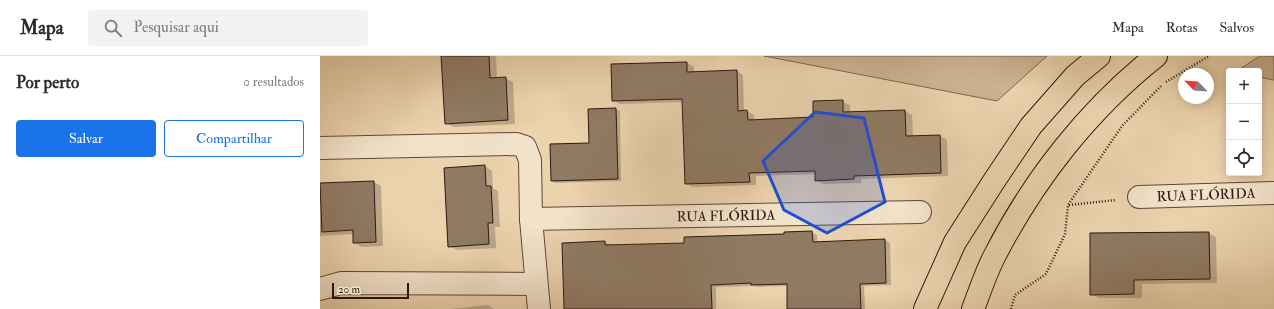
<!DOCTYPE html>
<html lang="pt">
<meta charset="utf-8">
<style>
body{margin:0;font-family:"IM FELL Double Pica",serif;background:#f2f2f3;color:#2b2b33}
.controls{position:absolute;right:12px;top:12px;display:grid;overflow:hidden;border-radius:4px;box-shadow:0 2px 10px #0003}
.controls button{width:36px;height:36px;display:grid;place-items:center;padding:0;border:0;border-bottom:1px solid #e1e1e2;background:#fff;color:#2b2b33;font:20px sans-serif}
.compass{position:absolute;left:858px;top:12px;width:36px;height:36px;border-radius:50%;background:#fff;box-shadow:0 2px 10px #0003;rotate:295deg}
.scale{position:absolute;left:12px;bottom:10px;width:77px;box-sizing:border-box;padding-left:4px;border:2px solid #2c1912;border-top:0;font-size:11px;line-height:14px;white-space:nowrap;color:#2c1912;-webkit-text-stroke:3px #f2e2ca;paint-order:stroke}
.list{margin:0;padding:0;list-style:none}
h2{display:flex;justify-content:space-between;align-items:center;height:52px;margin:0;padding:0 16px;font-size:17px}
h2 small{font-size:13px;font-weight:400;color:#7c7c81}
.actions{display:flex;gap:8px;padding:12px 16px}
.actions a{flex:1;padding:9px 0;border:1px solid #1a73e8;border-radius:4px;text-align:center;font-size:14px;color:#1a73e8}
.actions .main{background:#1a73e8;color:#fff}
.icon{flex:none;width:22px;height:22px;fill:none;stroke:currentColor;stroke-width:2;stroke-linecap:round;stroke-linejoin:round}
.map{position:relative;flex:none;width:954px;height:253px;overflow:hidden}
header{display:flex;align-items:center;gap:24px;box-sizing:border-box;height:56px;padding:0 20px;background:#fff;border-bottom:1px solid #e1e1e2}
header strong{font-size:19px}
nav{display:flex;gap:22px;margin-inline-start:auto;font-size:14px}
.search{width:280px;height:36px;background:#f2f2f3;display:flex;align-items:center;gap:10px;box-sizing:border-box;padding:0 14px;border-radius:4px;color:#7c7c81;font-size:15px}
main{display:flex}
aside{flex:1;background:#fff}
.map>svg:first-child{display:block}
.green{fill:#cbb393;stroke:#7c6652}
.shadow{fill:#0003}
.building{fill:#8f7a63;stroke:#2c1912}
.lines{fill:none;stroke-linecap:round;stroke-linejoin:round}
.minor-casing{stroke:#5c4839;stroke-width:24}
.major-casing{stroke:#2c1912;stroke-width:24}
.path{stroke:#2c1912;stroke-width:2.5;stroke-dasharray:1 2;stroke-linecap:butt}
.minor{stroke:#f2e2ca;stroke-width:22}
.major{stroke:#ebd3ae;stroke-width:22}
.marked{fill:#1d4ed8;fill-opacity:0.2;stroke:#1d4ed8;stroke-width:3;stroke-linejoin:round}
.labels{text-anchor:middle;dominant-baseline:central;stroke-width:3.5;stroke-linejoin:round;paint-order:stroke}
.street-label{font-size:14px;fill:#2c1912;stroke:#f2e2ca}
</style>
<header>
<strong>Mapa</strong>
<div class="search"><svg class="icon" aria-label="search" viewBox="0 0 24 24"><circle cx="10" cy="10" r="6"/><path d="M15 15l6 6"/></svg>Pesquisar aqui</div>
<nav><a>Mapa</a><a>Rotas</a><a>Salvos</a></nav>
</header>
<main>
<aside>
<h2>Por perto<small>0 resultados</small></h2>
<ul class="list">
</ul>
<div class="actions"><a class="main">Salvar</a><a>Compartilhar</a></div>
</aside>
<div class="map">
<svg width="954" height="253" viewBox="0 0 954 253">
<rect width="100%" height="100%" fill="#ebd3ae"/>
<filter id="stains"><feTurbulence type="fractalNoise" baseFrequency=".005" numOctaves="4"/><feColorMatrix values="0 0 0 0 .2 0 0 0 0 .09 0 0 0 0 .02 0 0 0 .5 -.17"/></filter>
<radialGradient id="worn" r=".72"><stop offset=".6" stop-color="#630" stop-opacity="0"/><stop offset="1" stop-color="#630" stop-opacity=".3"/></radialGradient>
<!-- green -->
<g class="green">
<polygon points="444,0 727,0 677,45"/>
<polygon points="940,0 954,0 954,24 939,21 939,15 917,15"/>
</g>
<!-- shadow -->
<g class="shadow">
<polygon points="122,0 176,0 177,22 185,22 193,26 195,68 133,71 126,67"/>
<polygon points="367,7 374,11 374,17 417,15 423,19 424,56 427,55 434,59 434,64 494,62 523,46 530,49 530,56 585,55 592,59 593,81 620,80 627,84 628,120 541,123 541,127 503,128 496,124 496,118 436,120 436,129 373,131 366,127 363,46 300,48 293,44"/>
<polygon points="295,53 300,55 301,125 236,127 232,125 270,88"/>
<polygon points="165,110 172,115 173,132 178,135 180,171 175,171 176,192 137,194 129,190"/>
<polygon points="53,126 61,130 63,190 42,191 34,187 34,178 0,180 0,133"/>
<polygon points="492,176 497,179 497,187 565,184 570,187 571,229 544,230 545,253 468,253 468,230 437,231 435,230 396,231 396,253 245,253 285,186 290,189 365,188"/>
<polygon points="888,177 896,181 897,227 822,228 822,242 779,242 771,238"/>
<polygon points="168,249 174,253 130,253"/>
</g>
<!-- building -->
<g class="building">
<polygon points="121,0 169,0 170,22 186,21 188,64 125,68"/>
<polygon points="367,6 367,16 417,14 418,55 427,54 428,64 493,61 493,45 523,44 523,56 585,54 586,80 620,79 621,117 534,120 534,123 495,125 495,115 429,117 430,126 365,128 362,43 292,45 291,8"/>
<polygon points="296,52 298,123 231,125 230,88 269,87 268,53"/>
<polygon points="165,109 166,130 171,130 173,167 168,167 169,188 128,191 124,112"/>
<polygon points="54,125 56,186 33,187 33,174 2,176 0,127"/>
<polygon points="492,175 493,186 565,183 566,227 540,228 541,253 467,253 467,228 431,229 431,227 391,229 392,253 244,253 242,187 285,185 285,189 364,187 364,181 464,178 464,176"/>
<polygon points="889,176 890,223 814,224 814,238 770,239 770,177"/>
</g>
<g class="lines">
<!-- minor casing -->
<g class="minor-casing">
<g id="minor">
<polyline points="0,92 196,88 205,91 210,104 211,163 219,253"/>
<polyline points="819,141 954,137"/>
<polyline points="211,163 600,156"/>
<polyline points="0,233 21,227 216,228"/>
</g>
</g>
<!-- major casing -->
<g class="major-casing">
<g id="major">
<polyline points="605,253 635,186 674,125 711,70 755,20 779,0"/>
<path d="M653 253C660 235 666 216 675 199 714 123 769 53 836 0"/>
</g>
</g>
<!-- path -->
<g class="path">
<polyline points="846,26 889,0"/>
<polyline points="749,149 796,144"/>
<polyline points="691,253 695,239 726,218 745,178 748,149 802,70 841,30"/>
</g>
<!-- minor -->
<use href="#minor" class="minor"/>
<!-- major -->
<use href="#major" class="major"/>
</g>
<!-- marked area -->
<path class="marked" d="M495 56 544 62 565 146 507 177 464 154 443 105Z"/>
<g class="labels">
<!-- street labels -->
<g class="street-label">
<text transform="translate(886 139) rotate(-2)">RUA FLÓRIDA</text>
<text transform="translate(406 160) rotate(-1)">RUA FLÓRIDA</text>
</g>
</g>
<rect width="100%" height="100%" filter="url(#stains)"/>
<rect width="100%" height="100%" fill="url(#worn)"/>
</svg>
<div class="controls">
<button>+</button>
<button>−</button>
<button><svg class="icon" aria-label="locate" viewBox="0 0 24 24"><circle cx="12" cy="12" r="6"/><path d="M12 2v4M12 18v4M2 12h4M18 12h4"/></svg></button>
</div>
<svg class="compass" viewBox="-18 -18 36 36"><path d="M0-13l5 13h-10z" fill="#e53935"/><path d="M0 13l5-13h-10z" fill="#7c7c81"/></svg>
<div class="scale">20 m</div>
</div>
</main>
